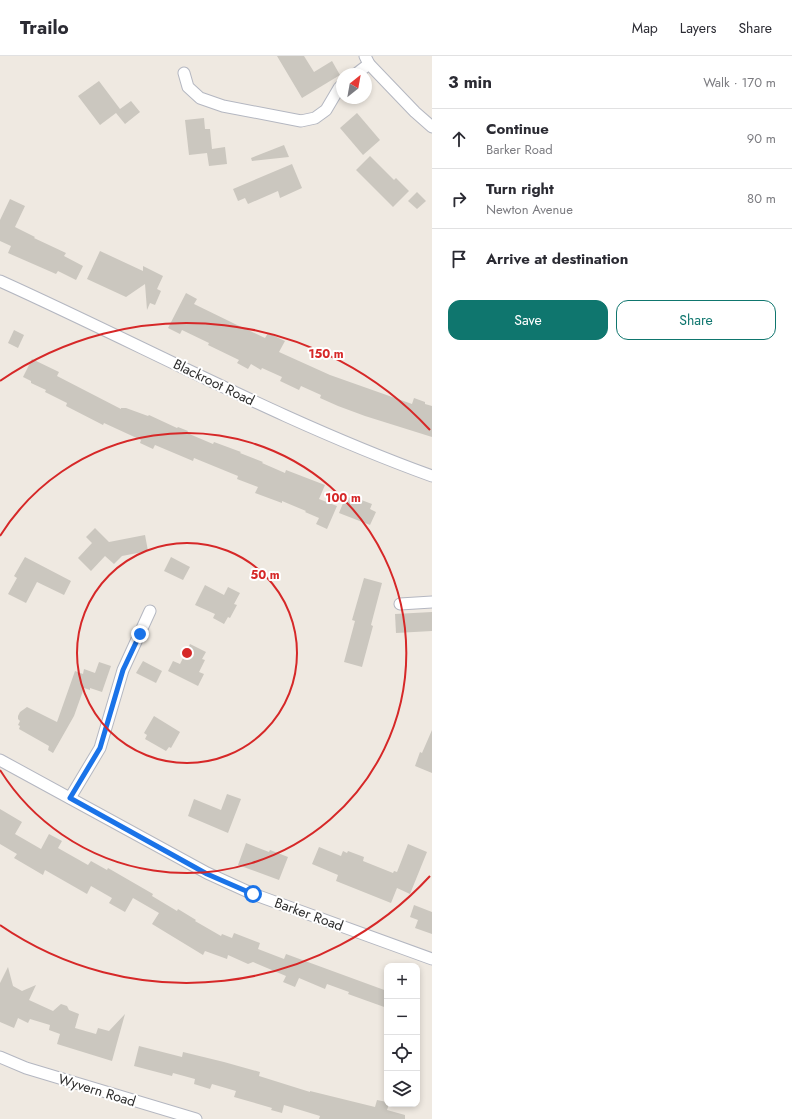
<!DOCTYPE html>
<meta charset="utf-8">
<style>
body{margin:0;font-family:Jost,sans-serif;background:#f7f7f7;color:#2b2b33}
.controls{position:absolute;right:12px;bottom:12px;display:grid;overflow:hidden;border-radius:8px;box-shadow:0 2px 6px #0003}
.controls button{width:36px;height:36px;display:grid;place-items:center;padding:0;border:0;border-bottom:1px solid #e1e1e2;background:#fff;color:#2b2b33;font:20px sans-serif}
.compass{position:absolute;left:336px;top:12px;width:36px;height:36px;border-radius:50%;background:#fff;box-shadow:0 2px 6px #0003;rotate:31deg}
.stop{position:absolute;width:12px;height:12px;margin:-9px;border:3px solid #1a73e8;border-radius:50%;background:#fff}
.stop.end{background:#1a73e8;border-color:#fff;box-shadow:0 1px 4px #0008}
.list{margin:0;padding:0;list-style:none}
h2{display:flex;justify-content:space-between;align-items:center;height:52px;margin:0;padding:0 16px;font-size:17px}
h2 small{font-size:13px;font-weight:400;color:#7c7c81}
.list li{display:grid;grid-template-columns:26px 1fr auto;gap:12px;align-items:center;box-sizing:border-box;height:60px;padding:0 16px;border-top:1px solid #e1e1e2}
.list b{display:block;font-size:15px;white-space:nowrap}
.list p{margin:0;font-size:13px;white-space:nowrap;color:#7c7c81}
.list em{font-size:13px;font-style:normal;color:#7c7c81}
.actions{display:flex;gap:8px;padding:12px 16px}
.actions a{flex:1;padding:9px 0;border:1px solid #0f766e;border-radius:12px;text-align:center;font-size:14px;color:#0f766e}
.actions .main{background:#0f766e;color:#fff}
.icon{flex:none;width:22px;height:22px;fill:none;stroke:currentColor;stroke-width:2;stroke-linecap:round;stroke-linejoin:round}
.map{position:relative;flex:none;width:432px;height:1063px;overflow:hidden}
header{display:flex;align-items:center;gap:24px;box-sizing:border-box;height:56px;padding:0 20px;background:#fff;border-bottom:1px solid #e1e1e2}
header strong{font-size:19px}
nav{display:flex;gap:22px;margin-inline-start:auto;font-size:14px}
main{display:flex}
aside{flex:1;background:#fff}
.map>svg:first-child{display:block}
.building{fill:#cbc7bf}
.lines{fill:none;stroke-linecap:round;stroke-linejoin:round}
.minor-casing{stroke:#b4b7c1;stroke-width:13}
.minor{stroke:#fff;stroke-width:11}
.route{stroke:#1a73e8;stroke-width:5}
.ring{fill:none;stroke:#d62828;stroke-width:2}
.labels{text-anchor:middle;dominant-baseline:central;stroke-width:4;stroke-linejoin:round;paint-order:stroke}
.street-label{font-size:14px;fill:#2e2e2e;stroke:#fff}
.centre{fill:#d62828;stroke:#fff;stroke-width:2}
.ring-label{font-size:12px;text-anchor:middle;font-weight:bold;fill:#d62828;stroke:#fff;stroke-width:4;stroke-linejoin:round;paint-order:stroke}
</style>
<header>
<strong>Trailo</strong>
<nav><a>Map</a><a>Layers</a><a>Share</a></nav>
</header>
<main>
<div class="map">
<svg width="432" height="1063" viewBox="0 0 432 1063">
<rect width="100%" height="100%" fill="#efe9e1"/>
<!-- building -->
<g class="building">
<polygon points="277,0 304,0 314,16 332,5 340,19 302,42"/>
<polygon points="99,25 120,53 131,45 140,56 125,68 116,57 100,69 78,40"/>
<polygon points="357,57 380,84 363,99 340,72"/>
<polygon points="204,62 205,73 210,73 212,93 225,91 227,108 209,110 207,97 189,99 185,64"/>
<polygon points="284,89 289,101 252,105 251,102"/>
<polygon points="370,100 394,124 396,122 409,135 393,151 356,114"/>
<polygon points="292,108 302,132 280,142 278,135 248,148 245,142 238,145 233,133"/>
<polygon points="417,136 426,145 417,153 408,145"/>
<polygon points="10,143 25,150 15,171 35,181 34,182 66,197 64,200 83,210 76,224 58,215 56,218 8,197 11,190 0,185 0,164"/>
<polygon points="100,195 143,215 143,210 163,220 157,233 161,235 155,249 150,247 147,254 145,228 126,241 87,223"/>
<polygon points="186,237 197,243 194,248 235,268 265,282 268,277 285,285 279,296 330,319 412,348 414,342 425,346 425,348 432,350 432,381 365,360 338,350 320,342 321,339 301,330 299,334 280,325 282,321 262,312 261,314 251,308 248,313 237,307 239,304 208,289 209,287 182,274 180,278 168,272"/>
<polygon points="14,274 24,279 18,292 8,287"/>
<polygon points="32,303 59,316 57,320 121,353 121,352 126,352 148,360 149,359 177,372 178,371 188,375 187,377 213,388 214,386 241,396 240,397 263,406 262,407 285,417 286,414 325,429 319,443 337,450 327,473 316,468 319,462 305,456 306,455 282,445 282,447 255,437 258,431 237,423 238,420 194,402 193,405 155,389 153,393 140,387 141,384 104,367 103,369 66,350 67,347 45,336 46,334 31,327 31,325 23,321"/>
<polygon points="346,440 355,444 356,442 372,448 370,453 376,456 370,469 339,457"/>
<polygon points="95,472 109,486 145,479 148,495 122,500 114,508 105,500 91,515 78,502 92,487 86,481"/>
<polygon points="25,501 71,525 64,539 37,526 26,547 8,538 17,522 14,520"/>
<polygon points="171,501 190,511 183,524 164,515"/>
<polygon points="364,522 382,527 371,569 373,570 362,611 344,606 355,565 352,564"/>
<polygon points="205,529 224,539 228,531 240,537 234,548 237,549 230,562 228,561 224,568 213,562 215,558 195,549"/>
<polygon points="432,556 432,575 396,577 395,558"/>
<polygon points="190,588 206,596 202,603 205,604 199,616 204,618 198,630 168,615 173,605 180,608"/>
<polygon points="143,605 162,615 156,627 136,617"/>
<polygon points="99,606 111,610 102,636 90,632 90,634 84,632 74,660 53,697 48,694 49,690 19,673 20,670 18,669 20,665 18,663 18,660 20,656 27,651 57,666 75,615 83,618 84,613 95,617"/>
<polygon points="154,660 180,676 171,692 169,691 166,695 145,683 147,679 144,677"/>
<polygon points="432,674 432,717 415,710 420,696 422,697"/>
<polygon points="227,738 241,743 228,777 188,760 194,743 221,754"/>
<polygon points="0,753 22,766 15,778 41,793 49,778 62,785 58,792 88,809 91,805 107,814 108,812 153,838 152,840 177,855 178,853 196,864 195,865 221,880 222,878 232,882 234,877 260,887 258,893 284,903 286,898 387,935 387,952 348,938 349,936 327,928 325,933 299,922 295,931 283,926 286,920 253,906 248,908 228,899 227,903 205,895 203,899 152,868 159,857 133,842 125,856 109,847 112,842 91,830 87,838 45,814 43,819 14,802 17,798 0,788"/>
<polygon points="246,787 269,796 270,794 288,801 279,824 238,809"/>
<polygon points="408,788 427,796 410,838 397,832 391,847 336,825 338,819 312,808 319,791 341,800 343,795 347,797 348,795 364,801 363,805 393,817 394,815 397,816"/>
<polygon points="414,849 432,856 432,878 415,872 418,864 410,861"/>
<polygon points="8,911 13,930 22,935 36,929 29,944 53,955 61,948 67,950 69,954 79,958 75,972 96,978 98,972 109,975 125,958 112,1005 57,988 60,978 49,974 50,969 30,963 28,967 18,962 14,972 0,966 0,927"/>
<polygon points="139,990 182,1001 183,996 224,1006 260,1016 259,1020 310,1036 310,1035 375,1051 377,1044 387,1046 387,1048 389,1048 387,1054 405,1059 405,1063 319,1063 320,1060 284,1049 282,1057 271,1054 272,1052 234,1041 236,1035 212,1028 210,1033 194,1028 195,1023 173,1017 172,1020 134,1010"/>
</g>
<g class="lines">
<!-- minor casing -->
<g class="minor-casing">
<g id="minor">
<polyline points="365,0 369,8 415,56 432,71"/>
<polyline points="184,17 188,31 200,42 223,50 301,65 315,62 326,54 339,32 342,29"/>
<polyline points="356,18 369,8"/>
<path d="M0 225C144 290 283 366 432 420"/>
<polyline points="400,548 432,546"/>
<polyline points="0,704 207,817 253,838 432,903"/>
<polyline points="70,742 100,692 123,614 150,555"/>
<polyline points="0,1001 26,1012 196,1063"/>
</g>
</g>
<!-- minor -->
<use href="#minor" class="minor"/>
</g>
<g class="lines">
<!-- route -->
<polyline class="route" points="140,578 123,614 100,692 70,742 207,818 253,838"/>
</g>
<!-- distance rings -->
<g class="ring">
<circle cx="187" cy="597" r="110"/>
<path d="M0 480A220 220 0 1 1 0 714"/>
<path d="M430 820A330 330 0 0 1 0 869M0 325A330 330 0 0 1 430 374"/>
</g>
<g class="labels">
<!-- street labels -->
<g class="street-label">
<text transform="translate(214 326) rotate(26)">Blackroot Road</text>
<text transform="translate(309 858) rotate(20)">Barker Road</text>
<text transform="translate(97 1034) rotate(17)">Wyvern Road</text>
</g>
</g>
<circle cx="187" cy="597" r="6" class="centre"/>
<g class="ring-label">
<text x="326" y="302">150 m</text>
<text x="343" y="446">100 m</text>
<text x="265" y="523">50 m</text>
</g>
</svg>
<div class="controls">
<button>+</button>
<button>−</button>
<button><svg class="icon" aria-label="locate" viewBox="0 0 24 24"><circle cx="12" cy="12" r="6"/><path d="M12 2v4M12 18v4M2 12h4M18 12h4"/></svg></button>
<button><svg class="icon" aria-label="layers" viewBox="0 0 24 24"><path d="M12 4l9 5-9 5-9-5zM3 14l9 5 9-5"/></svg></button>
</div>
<svg class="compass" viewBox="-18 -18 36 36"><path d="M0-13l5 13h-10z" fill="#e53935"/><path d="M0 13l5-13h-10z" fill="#7c7c81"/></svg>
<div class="stop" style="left:253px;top:838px"></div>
<div class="stop end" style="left:140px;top:578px"></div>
</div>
<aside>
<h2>3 min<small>Walk · 170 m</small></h2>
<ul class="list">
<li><svg class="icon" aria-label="ahead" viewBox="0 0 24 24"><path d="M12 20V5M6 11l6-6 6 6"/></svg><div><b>Continue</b><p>Barker Road</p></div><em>90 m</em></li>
<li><svg class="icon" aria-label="right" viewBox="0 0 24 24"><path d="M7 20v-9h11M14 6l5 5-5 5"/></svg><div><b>Turn right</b><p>Newton Avenue</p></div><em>80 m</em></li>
<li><svg class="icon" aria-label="arrive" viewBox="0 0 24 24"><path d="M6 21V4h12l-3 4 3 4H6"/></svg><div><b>Arrive at destination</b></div></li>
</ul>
<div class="actions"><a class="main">Save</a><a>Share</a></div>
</aside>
</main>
